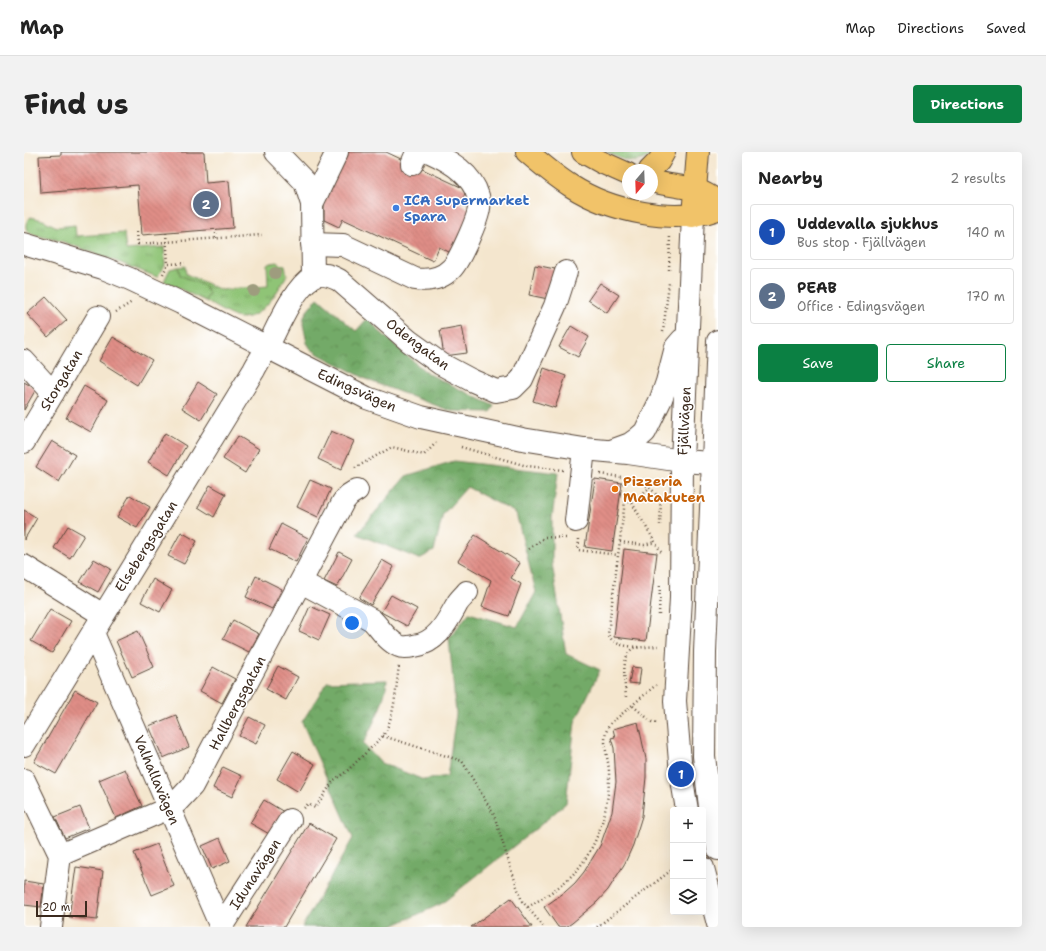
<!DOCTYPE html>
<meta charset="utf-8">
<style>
body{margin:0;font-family:"Shantell Sans",sans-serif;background:#f2f2f2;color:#222}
.controls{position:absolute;right:12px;bottom:12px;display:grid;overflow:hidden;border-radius:4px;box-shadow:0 4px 16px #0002}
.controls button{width:36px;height:36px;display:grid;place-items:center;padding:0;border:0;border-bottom:1px solid #e0e0e0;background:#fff;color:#222;font:20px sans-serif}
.compass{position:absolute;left:598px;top:12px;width:36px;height:36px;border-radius:50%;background:#fff;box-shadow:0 4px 16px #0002;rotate:199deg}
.scale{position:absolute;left:12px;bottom:10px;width:51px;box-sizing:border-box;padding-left:4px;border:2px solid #3b2a1e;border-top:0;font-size:11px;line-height:14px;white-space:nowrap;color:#3b2a1e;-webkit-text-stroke:3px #fff;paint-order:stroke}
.you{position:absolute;left:328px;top:471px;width:14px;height:14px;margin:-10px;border:3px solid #fff;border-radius:50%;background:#1a73e8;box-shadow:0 0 0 6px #1a73e833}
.badge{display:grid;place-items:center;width:26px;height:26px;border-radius:50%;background:#0b8043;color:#fff;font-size:13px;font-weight:700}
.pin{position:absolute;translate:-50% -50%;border:2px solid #fff;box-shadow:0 1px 4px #0006}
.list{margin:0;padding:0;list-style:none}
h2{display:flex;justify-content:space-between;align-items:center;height:52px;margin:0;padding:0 16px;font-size:17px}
h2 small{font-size:13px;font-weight:400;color:#767676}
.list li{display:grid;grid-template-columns:26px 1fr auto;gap:12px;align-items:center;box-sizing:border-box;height:56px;margin:0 8px 8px;padding:0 8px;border:1px solid #e0e0e0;border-radius:4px}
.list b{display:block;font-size:15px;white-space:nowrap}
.list p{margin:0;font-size:13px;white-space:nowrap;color:#767676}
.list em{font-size:13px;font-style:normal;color:#767676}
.actions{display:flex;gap:8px;padding:12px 16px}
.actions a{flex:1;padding:9px 0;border:1px solid #0b8043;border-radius:4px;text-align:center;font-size:14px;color:#0b8043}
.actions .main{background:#0b8043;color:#fff}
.icon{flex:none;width:22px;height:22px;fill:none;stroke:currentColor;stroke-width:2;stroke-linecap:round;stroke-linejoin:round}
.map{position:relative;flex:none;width:694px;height:775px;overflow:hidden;border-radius:4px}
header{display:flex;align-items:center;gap:24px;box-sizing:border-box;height:56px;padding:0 20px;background:#fff;border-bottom:1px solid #e0e0e0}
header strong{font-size:19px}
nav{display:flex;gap:22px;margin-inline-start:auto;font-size:14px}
.intro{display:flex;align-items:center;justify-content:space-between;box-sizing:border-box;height:96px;padding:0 24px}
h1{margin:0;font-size:28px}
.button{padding:10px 18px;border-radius:4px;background:#0b8043;color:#fff;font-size:14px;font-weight:700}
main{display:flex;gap:24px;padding:0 24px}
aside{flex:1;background:#fff;border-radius:4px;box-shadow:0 4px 16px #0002}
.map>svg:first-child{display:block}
.grass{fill:url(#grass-tufts);stroke:#65774a}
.forest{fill:url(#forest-crowns);stroke:#576a42}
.garden{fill:#8fc476;stroke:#65774a}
.building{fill:url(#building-back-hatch)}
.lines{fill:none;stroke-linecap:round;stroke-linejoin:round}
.minor-casing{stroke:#574638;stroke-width:24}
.major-casing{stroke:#574638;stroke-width:24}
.highway-casing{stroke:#574638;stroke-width:24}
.path{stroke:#574638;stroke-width:2.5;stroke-dasharray:1 3;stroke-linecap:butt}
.minor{stroke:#fff;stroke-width:22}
.major{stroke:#f1c369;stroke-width:22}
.highway{stroke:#f1c369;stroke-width:22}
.tree{fill:#9e9c7e}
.shop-dot{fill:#3f7fe0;stroke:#fff;stroke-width:1.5}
.food-dot{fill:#e8710a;stroke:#fff;stroke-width:1.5}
.labels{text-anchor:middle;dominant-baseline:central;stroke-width:3;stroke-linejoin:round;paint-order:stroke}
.shop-label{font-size:14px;font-weight:bold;fill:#366cbe;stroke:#fff;text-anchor:start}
.street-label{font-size:14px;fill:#3b2a1e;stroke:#fff}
.food-label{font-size:14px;font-weight:bold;fill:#c56008;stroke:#fff;text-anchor:start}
</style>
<header>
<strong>Map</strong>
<nav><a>Map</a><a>Directions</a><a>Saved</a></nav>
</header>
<div class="intro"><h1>Find us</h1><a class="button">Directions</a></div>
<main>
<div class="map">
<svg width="694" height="775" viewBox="0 0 694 775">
<defs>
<pattern id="grass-tufts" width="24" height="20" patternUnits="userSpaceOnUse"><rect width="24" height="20" fill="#8fc476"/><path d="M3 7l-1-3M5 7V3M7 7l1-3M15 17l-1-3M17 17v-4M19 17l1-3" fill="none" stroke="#769f60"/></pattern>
<pattern id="forest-crowns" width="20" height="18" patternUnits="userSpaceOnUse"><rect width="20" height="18" fill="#73aa67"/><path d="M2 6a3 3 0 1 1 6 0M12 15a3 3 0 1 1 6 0" fill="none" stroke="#608b54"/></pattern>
<pattern id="building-back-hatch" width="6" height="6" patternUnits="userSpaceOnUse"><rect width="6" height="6" fill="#e08e87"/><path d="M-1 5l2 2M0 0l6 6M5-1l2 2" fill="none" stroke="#b7746e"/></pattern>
</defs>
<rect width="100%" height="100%" fill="#fff"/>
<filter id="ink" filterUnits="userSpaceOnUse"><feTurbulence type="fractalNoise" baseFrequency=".025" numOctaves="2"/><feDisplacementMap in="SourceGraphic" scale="8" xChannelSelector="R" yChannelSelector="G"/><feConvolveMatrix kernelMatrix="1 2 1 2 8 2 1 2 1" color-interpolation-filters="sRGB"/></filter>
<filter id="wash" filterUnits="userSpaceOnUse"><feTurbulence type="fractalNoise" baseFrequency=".012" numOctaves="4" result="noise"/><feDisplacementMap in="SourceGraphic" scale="16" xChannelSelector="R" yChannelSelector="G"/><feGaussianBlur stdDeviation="0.9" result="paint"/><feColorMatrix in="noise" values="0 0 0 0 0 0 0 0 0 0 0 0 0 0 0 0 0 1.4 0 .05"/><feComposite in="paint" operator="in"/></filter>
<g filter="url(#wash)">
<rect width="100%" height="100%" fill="#f4e6ce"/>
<!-- grass -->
<g class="grass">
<path d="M582 0H631C613 15 602 9 582 0Z"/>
<path d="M7 65 19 68 33 75 51 73 52 84 100 81 102 98 140 95 141 113 133 125C102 113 71 101 40 90 32 87 10 84 4 80 0 75 2 68 7 65Z"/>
<path d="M252 110 261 114 263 123C253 140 236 172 211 165 201 161 190 154 181 149L185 141 180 135 156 123 154 115 161 114 162 122 197 138 244 134 243 112Z"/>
</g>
<!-- forest -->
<g class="forest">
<polygon points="294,146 332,179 344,166 354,178 403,221 470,254 466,260 427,259 346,229 296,203 287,197 283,191 279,172 280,165 283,159"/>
<path d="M430 309 534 321 528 366V411L542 502 576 518 551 570 542 651 514 675 417 752 366 775H278L329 686 278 570 303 530 363 528C361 551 349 571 339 592L357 611 400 628 423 624 432 562 425 486 445 461 493 475 512 440 492 361 443 335 419 362 410 399 395 407 333 382 382 324Z"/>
</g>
<!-- garden -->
<polygon class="garden" points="154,115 156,123 180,134 185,141 181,149 140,129 146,117"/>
<g id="blocks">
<!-- building -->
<g class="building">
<polygon points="37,0 180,0 182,31 205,29 209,76 118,83 114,33 17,41 15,4 37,3"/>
<polygon points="323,0 362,0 443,38 436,52 450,59 429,102 415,95 409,109 319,67 315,75 300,68 300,50"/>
<polygon points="511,113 531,117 524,147 505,143"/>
<polygon points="576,131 595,143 583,161 564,148"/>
<polygon points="22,145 43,168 24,185 3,162"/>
<polygon points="438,174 443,201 420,204 416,178"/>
<polygon points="547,174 565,185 554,205 535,195"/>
<polygon points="89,185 128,208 113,233 75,209"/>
<polygon points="520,216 542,224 531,256 509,249"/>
<polygon points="0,230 12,237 0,258"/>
<polygon points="174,230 193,242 177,268 158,256"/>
<polygon points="60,234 84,248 67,280 42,266"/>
<polygon points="307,279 330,289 317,318 294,307"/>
<polygon points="141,281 162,294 145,323 124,310"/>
<polygon points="214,284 235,297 221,321 199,307"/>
<polygon points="28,289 51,303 35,330 12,315"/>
<polygon points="571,327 598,331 588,399 561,395"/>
<polygon points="286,328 307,337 294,365 273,355"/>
<polygon points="186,333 202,342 190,365 174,355"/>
<polygon points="106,343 126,355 113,376 93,365"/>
<polygon points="0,358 13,366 0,388"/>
<polygon points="257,372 284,386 272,410 245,397"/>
<polygon points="44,374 60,383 46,406 30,396"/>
<polygon points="157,380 173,389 160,412 144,404"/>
<polygon points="451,383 496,411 487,426 497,432 485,464 458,455 467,428 434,409"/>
<polygon points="600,397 633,401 622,489 590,485"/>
<polygon points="315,400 328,407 313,435 300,429"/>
<polygon points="70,407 87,417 74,440 56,430"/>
<polygon points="358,408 370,415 347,453 335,446"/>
<polygon points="232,424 258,437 248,457 222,445"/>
<polygon points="129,427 148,438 136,460 117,450"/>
<polygon points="367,443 393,457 383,474 357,460"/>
<polygon points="286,454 306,463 295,488 275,479"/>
<polygon points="26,457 47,469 28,501 7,489"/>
<polygon points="209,468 235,482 225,500 199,487"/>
<polygon points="114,479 130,515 108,525 92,489"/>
<polygon points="254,514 274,525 262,548 242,537"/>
<polygon points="189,515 211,527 198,551 176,539"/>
<polygon points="608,515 617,516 615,532 605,531"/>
<polygon points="51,538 73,550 32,622 10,610"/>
<polygon points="152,563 165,595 139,606 125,574"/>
<polygon points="225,565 241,573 232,592 215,584"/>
<polygon points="614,570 622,607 622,625 618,664 609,693 601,711 584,738 573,750 548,771 542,775 534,775 520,755 541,740 551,731 560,720 576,694 588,660 592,630 590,596 587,586 591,585 589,577"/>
<polygon points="269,599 291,612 275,640 253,627"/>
<polygon points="199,615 218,624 208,645 189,636"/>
<polygon points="101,617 118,654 92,666 75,628"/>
<polygon points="240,648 260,660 247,683 226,671"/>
<polygon points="56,655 65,676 41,686 31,665"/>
<polygon points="285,671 312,687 260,775 222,775"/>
<polygon points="196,686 206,709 188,717 178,694"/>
<polygon points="133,692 150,734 128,743 110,701"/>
<polygon points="52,715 79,719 73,768 45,765"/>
<polygon points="0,729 20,732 17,755 0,753"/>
<polygon points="487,746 508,775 447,775"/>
</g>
</g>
</g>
<g filter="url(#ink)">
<use href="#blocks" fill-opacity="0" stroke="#574638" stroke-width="1"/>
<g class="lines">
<!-- minor casing -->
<g class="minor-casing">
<g id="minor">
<polyline points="252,0 281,30 288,52 289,125"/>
<polyline points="388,12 393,0"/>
<polyline points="288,52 313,0"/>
<polyline points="0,92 79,116 106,127 157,151 343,246 397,265 498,287 560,297 604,301 658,309 688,311"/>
<path d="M288 92 319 93 391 127C404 129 417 127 427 117 435 110 454 67 455 56 456 53 455 48 454 44 448 22 426 9 406 0"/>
<polyline points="694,189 681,500 680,604 686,655 694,697"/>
<polyline points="0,209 29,241"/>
<polyline points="0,290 74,165"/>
<polyline points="587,299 606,292 613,287 621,280 637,247 643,230 652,195 658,188"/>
<polyline points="552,369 560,297"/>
<polyline points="0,414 79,463"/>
<path d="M277 430 348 468C356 476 363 489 375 494 379 496 385 495 390 494 413 491 423 470 433 452 435 448 440 444 443 440"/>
<polyline points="69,481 197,775"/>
<path d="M0 593 230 218C234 210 239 203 244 194 253 176 270 135 289 125 298 120 307 124 315 128L385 189 417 212 447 228 472 239 489 236 498 227 531 154 542 120"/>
<polyline points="0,628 36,703 27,775"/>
<polyline points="663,658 657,622 651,549 657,446 658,309 669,64"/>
<polyline points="36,703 145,656 153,650 168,634 319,350 325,343 333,338"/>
<polyline points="679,716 694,772"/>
<polyline points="197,775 266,668"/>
</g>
</g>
<!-- major casing -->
<g class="major-casing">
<polyline id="major" points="669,64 674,0"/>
</g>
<!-- highway casing -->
<g class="highway-casing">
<g id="highway">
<path d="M503 0C517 12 531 24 547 34 586 59 650 73 694 57"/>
<polyline points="559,0 577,10 604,22"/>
<polyline points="626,18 635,9 640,0"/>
<path d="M628 29C655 37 669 31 694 50"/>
</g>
</g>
<!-- path -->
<g class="path">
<polyline points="192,77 192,86"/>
<polyline points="113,80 114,92 238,83"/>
<polyline points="142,81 144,112 161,111"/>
<polyline points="645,118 646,83"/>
<polyline points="139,122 144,112"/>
<polyline points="92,160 108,150"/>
<polyline points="639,180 645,131"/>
<polyline points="437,295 503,314 539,318"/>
<polyline points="331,316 368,295 400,303 414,289"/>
<path d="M576 322C595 325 626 326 635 348 638 355 636 365 636 373"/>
<polyline points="608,351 625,336"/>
<polyline points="555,387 554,398 594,403"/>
<polyline points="596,390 620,393 631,390"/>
<polyline points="505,397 521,385 542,386"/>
<polyline points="635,463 636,432"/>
<path d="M614 495C603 494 589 494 584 482L601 349 608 351 637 400"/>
<path d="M602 545C601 531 596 506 609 496L634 494"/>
<polyline points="609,554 628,570 634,571"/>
<polyline points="359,584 438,609 470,663 487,717 498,749 520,775"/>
<path d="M280 656 284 652 291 656 310 628 323 619 359 584C371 564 372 536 375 513"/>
<path d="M504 755C520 745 539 734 552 719 575 693 586 653 585 619 584 602 576 587 586 572L632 533"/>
<polyline points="573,775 649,717"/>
</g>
<!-- minor -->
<use href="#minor" class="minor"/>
<!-- major -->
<use href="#major" class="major"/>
<!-- highway -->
<use href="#highway" class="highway"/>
</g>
<!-- trees -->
<g class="tree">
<circle cx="251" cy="121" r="6"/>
<circle cx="230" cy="139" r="6"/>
</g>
</g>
<!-- markers -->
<circle class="shop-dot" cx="372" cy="56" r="4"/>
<circle class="food-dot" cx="591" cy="337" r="4"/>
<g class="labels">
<!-- shop labels -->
<g class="shop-label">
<text x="380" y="48">ICA Supermarket<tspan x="380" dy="16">Spara</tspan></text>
</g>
<!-- street labels -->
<g class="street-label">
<text transform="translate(394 192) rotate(37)">Odengatan</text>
<text transform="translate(37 228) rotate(-59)">Storgatan</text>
<text transform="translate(333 238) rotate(24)">Edingsvägen</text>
<text transform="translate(660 269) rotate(-87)">Fjällvägen</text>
<text transform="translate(122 394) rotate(-58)">Elsebergsgatan</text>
<text transform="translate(213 551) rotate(-62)">Hallbergsgatan</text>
<text transform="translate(133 628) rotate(67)">Valhallavägen</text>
<text transform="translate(231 722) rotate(-57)">Idunavägen</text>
</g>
<!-- food labels -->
<g class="food-label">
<text x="599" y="329">Pizzeria<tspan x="599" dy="16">Matakuten</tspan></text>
</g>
</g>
</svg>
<div class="controls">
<button>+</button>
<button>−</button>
<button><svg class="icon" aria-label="layers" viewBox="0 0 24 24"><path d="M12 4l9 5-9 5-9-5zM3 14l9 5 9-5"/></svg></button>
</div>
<svg class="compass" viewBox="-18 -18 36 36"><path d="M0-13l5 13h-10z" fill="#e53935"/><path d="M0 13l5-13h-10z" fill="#767676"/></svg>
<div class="scale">20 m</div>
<div class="you"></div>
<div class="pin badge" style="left:657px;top:622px;background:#1a4fb4">1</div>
<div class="pin badge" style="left:182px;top:52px;background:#5c6f8a">2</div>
</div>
<aside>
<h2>Nearby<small>2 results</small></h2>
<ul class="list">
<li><span class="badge" style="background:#1a4fb4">1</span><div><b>Uddevalla sjukhus</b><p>Bus stop · Fjällvägen</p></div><em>140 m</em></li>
<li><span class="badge" style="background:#5c6f8a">2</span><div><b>PEAB</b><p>Office · Edingsvägen</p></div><em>170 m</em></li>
</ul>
<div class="actions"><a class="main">Save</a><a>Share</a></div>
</aside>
</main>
